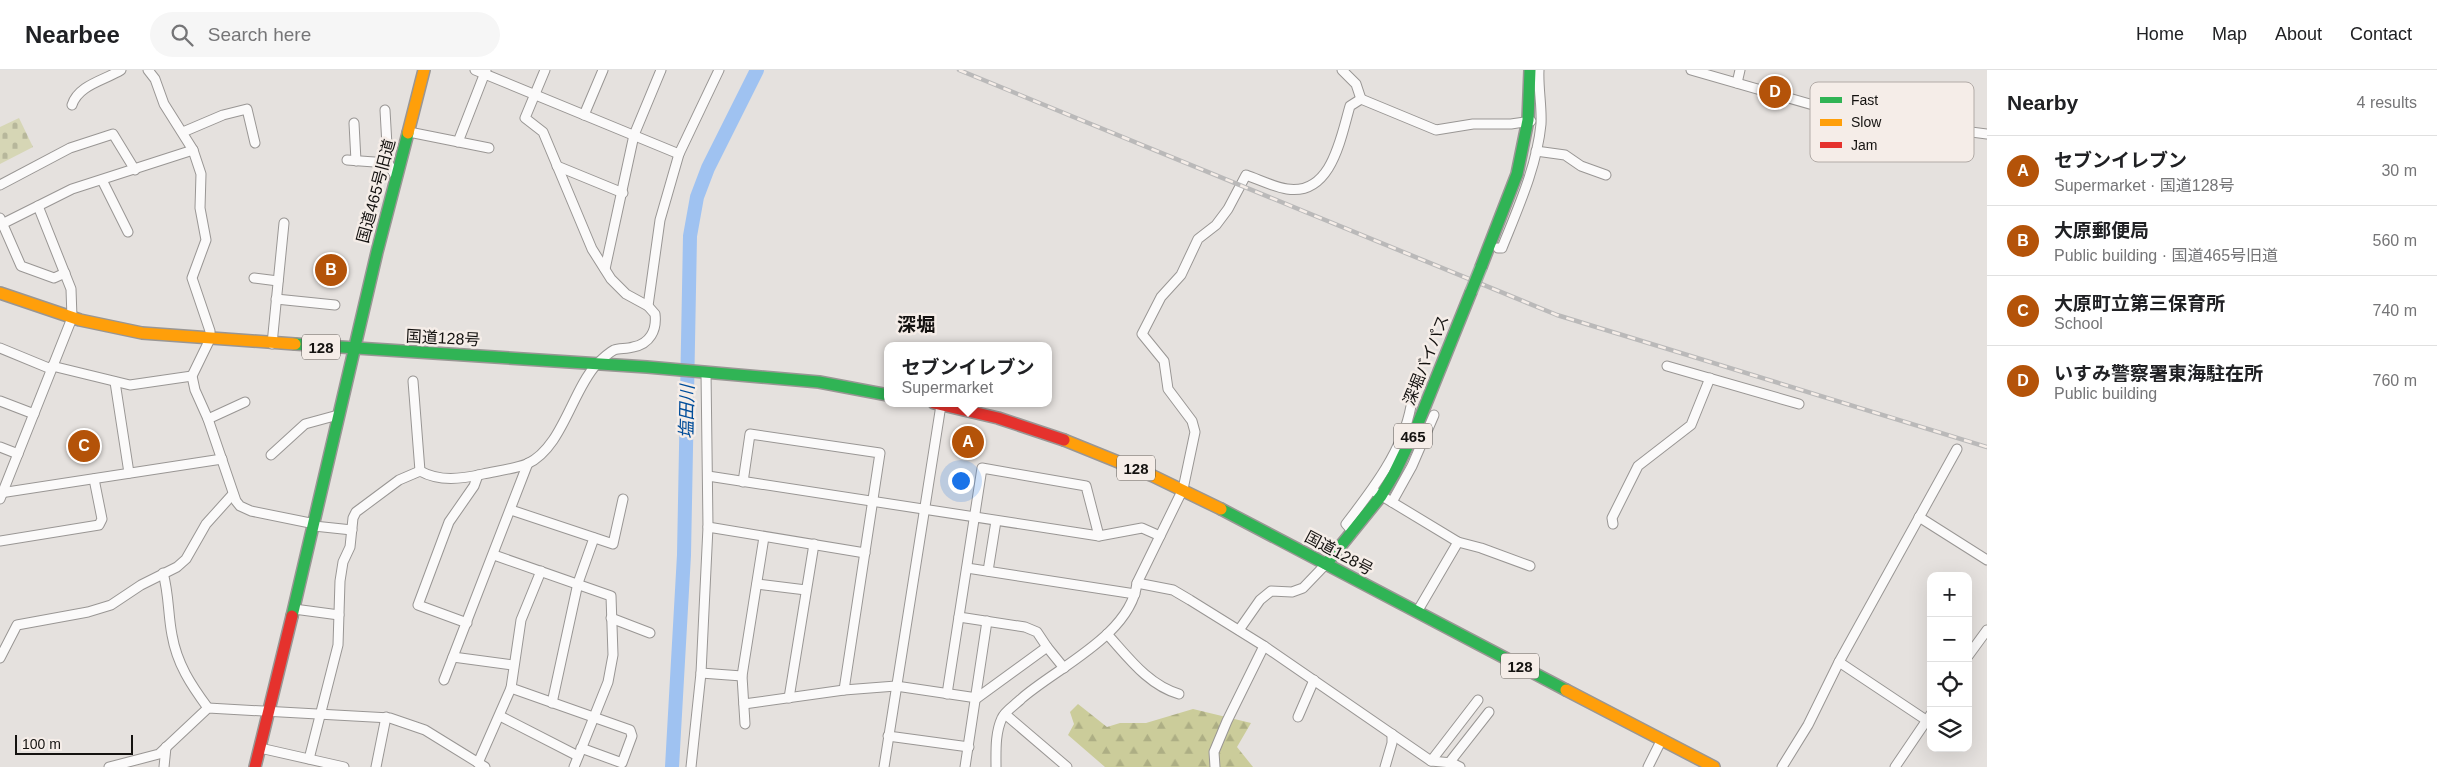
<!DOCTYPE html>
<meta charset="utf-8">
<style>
body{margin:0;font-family:Arial,"Noto Sans JP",sans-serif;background:#f6f6f6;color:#202124}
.controls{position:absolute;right:15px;bottom:15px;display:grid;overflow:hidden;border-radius:10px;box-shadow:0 5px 20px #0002}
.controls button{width:45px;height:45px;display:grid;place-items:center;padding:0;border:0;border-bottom:1px solid #e0e0e0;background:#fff;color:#202124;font:25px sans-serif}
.scale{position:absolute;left:15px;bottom:12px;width:118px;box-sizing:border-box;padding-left:5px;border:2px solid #141210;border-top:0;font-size:14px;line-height:18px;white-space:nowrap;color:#141210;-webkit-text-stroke:4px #f5ede8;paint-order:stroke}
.you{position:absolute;left:960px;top:410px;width:18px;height:18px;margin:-12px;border:4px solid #fff;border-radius:50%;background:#1a73e8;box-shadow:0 0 0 8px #1a73e833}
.badge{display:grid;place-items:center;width:32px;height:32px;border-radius:50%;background:#b45309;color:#fff;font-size:16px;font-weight:700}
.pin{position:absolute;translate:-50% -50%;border:2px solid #fff;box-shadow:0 1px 5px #0006}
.popup{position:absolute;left:884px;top:272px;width:168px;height:65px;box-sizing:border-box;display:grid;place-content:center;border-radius:10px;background:#fff;filter:drop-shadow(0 1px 4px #0005);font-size:16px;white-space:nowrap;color:#757577}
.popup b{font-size:19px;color:#202124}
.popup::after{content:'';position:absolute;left:50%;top:100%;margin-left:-10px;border:10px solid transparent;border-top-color:#fff}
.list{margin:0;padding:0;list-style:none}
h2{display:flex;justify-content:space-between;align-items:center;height:65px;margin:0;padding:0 20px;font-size:21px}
h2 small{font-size:16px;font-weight:400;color:#757577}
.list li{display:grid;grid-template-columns:32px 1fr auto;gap:15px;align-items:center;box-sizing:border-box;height:70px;padding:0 20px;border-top:1px solid #e0e0e0}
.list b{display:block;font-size:19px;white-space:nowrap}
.list p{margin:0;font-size:16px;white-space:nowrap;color:#757577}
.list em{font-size:16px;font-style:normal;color:#757577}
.icon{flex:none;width:28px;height:28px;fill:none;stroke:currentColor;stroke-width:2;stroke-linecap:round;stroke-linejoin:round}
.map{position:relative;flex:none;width:1987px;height:697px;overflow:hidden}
header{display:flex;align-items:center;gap:30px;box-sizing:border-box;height:70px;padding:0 25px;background:#fff;border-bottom:1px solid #e0e0e0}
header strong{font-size:24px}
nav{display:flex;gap:28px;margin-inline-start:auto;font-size:18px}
.search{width:350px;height:45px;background:#f6f6f6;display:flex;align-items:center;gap:12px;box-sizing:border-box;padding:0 18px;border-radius:28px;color:#757577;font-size:19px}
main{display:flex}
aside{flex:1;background:#fff}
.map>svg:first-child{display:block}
.forest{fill:url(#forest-firs)}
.cemetery{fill:url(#cemetery-stones)}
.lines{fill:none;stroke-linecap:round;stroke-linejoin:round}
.river{stroke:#9fc2f1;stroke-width:14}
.street-casing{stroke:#999694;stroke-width:11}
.fast-casing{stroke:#999694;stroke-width:14}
.slow-casing{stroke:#999694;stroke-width:14}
.jam-casing{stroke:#999694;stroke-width:14}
.street{stroke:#fbfafa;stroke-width:9}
.fast{stroke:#30b455;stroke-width:11}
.slow{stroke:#ff9f0a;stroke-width:11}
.jam{stroke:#e5322d;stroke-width:11}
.rail-casing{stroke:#bab9b9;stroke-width:4.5}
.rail{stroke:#f5ede8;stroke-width:2.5;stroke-dasharray:8;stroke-linecap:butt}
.fast-bridge-casing{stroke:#a2a8a2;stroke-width:14;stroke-linecap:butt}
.fast-bridge{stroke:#30b455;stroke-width:11}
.labels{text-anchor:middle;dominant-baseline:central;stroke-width:5;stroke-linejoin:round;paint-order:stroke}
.shield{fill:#f5ede8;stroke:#585451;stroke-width:1}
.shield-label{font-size:15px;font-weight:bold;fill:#141210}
.street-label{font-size:16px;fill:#141210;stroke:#f5ede8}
.water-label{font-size:18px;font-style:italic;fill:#004d9a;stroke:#f5ede8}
.quarter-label{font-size:19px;font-weight:bold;fill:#141210;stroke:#f5ede8}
.key{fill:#f5ede8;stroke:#b2aba7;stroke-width:1}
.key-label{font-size:14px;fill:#141210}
</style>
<header>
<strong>Nearbee</strong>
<div class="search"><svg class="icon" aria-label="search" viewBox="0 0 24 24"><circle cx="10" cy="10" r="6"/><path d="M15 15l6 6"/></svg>Search here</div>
<nav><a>Home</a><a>Map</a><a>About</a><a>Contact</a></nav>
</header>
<main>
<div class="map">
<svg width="1987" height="697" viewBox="0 0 1987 697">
<defs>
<pattern id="forest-firs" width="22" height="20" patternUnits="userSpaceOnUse" patternTransform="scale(1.25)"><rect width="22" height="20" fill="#cbcc9a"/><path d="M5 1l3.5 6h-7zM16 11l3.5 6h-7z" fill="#adae84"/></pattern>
<pattern id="cemetery-stones" width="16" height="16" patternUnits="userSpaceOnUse" patternTransform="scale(1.25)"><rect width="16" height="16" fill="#d6d6b5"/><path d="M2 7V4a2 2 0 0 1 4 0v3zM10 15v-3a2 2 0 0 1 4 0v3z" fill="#b7b79b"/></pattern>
</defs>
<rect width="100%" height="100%" fill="#e5e1de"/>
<!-- forest -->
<polygon class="forest" points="1078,634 1107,657 1120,653 1146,653 1193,639 1251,653 1237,677 1253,697 1105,697 1068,665 1074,654 1070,642"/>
<!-- cemetery -->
<polygon class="cemetery" points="19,48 33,77 0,94 0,57"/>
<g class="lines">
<!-- river -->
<polyline class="river" points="672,697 684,485 690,166 697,127 708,98 757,0"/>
<!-- street casing -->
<g class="street-casing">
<g id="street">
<polyline points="148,0 155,9 164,34 193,80 201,104 200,138 206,170 192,208 210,261 210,269 192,306 195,320 208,349 236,431 240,436 251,441 315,454"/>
<polyline points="475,0 679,84"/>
<polyline points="1342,0 1356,14 1361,29"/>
<polyline points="1691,0 1855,47 1987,64"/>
<polyline points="1737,13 1740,0"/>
<polyline points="1361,29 1436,60 1473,54 1511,54 1531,51"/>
<path d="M72 35C78 15 105 10 121 0"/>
<polyline points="385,40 388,93"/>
<polyline points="584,45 603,0"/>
<polyline points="354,53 356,91"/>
<polyline points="183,62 223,45 247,39 255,73"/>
<polyline points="409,62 489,78"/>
<polyline points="458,72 486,0"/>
<polyline points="1536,81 1565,85 1581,96 1606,105"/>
<polyline points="347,90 388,93 396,107"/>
<polyline points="557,96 623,123"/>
<polyline points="102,110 128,162"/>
<polyline points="0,115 70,78 113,64 135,100"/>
<polyline points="0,148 21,196 54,208 65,203"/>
<polyline points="0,155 72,119 193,80"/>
<path d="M1498 178H1502C1518 138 1537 96 1541 54 1542 36 1538 18 1539 0"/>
<polyline points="605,199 634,65 661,0"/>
<polyline points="254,208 278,211"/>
<polyline points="276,229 335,235"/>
<polyline points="648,236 660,150 679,84 719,0"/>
<polyline points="272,274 284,153"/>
<polyline points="0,278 51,299"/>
<polyline points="52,296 130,315 192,306"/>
<polyline points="1667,296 1799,334"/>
<polyline points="413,311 420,401"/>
<polyline points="115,312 129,403"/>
<polyline points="0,331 34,344"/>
<polyline points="208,349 245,332"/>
<polyline points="0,377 18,384"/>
<polyline points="271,385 305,354 338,345"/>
<polyline points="708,406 1099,466 1142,458 1160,466"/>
<polyline points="743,412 750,364 880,383 844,620"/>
<polyline points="1372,420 1458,472 1481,478 1530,496"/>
<polyline points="0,423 222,389"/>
<polyline points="0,429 72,248 71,219 38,136"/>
<polyline points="1392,432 1412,396 1434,345"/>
<polyline points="511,440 613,474 623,429"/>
<polyline points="1919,447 1987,490"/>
<polyline points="1613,454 1612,448 1638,396 1691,355 1710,308"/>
<polyline points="314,456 352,460"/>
<polyline points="708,457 865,483"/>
<path d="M1353 462 1346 454C1373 419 1403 380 1411 336"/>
<polyline points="0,471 99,455 102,449 94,409"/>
<polyline points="494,485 611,526 613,585 608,612 574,697"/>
<polyline points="967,498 1135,524"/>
<polyline points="541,501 521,550 511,618 630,660 632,666 622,693 581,678"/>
<polyline points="988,501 996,451"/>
<path d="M163 503C169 524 168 545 172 565 177 594 191 615 208 638"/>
<polyline points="1137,513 1173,520 1190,530 1264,576 1431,691 1452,693 1460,697"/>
<polyline points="757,514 806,520"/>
<polyline points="294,539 339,545"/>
<polyline points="1417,542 1458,472"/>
<polyline points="959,547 1025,557 1037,562 1047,577"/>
<polyline points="611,548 650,563"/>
<polyline points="467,553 418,535 449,452 474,416 478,405"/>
<polyline points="1239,560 1260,530 1271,521 1292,522 1303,518 1326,494"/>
<path d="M1107 564C1128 587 1148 615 1179 624"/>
<polyline points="1968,586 1987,560"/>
<polyline points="453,587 513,595"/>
<polyline points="0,588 17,555 88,542 111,535 141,515 177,497 186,489 206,454 233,424"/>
<polyline points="1839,592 1926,650"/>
<polyline points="701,603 742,606"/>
<polyline points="444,610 528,393"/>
<polyline points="947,624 982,398 1086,416 1099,466"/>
<polyline points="789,628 814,474"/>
<polyline points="552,633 578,513 594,468"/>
<polyline points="744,634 844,620 896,616 977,628 1047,577 1064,598"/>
<polyline points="1005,644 1067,697"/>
<polyline points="500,646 578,686"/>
<polyline points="1298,647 1314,610"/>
<polyline points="745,654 742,606 764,467"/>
<polyline points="888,666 969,677"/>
<polyline points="260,678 344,697"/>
<path d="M309 689 338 575 340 511 343 492 350 477 353 448 356 442 399 410 420 401C440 412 461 409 483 404 497 401 514 399 527 394 562 378 572 321 596 295 601 290 608 283 614 280 619 278 627 279 633 277 650 274 657 260 655 244L648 236 626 224 611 209 592 179 543 62 525 48 545 0"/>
<polyline points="1431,691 1478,630"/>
<polyline points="478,693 511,618"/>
<polyline points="1449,693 1489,642"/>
<polyline points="109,697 159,684 208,638 390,648 425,660 485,697"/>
<polyline points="164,697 166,677"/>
<polyline points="376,697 386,647"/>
<polyline points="691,697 701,603 708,457 706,302"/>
<polyline points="884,697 941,335"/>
<polyline points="965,697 987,551"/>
<path d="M996 697C996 681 995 663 1002 648 1005 641 1015 635 1021 629 1056 598 1131 565 1137 513L1183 419 1195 362 1192 351 1168 319 1164 291 1142 264 1161 227 1181 205 1198 169 1216 155 1228 139 1246 105C1260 110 1274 117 1287 119 1332 126 1341 66 1350 36L1361 29"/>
<polyline points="1215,697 1214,682 1227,651 1264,576"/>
<polyline points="1385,697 1392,673 1392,664"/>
<polyline points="1648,697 1662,669"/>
<polyline points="1782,697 1808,655 1839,592 1957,379"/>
<polyline points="1895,697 1931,644"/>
</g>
</g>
<!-- fast casing -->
<g class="fast-casing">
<g id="fast">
<polyline points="1481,197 1517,104 1528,50 1530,0"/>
<polyline points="295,274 647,297 819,312 888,325"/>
<polyline points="1221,439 1566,620"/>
<polyline points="1326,494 1381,426 1394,404 1417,356 1471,222"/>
<polyline points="292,546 377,182 408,63"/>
</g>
</g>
<!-- slow casing -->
<g class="slow-casing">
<g id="slow">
<polyline points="408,63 424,0"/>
<polyline points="0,223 80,250 142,263 295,274"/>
<polyline points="1064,370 1153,406 1221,439"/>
<polyline points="1566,620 1714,697"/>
</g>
</g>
<!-- jam casing -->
<g class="jam-casing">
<g id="jam">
<polyline points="934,333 998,348 1064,370"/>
<polyline points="255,697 292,546"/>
</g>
</g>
<!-- street -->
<use href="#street" class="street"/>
<!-- fast -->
<use href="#fast" class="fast"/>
<!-- slow -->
<use href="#slow" class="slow"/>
<!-- jam -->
<use href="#jam" class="jam"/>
<!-- rail casing -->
<g class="rail-casing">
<polyline id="rail" points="959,0 1557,245 1987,377"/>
</g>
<!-- rail -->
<use href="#rail" class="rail"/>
<!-- fast-bridge casing -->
<g class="fast-bridge-casing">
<polyline id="fast-bridge" points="1471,222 1481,197"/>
</g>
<!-- fast-bridge -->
<use href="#fast-bridge" class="fast-bridge"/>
</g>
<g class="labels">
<!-- shield labels -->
<g class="shield">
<rect x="302" y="264.5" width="38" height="25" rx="4"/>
<rect x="1394" y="353.5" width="38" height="25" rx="4"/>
<rect x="1117" y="385.5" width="38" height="25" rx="4"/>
<rect x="1501" y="583.5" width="38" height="25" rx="4"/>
</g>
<g class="shield-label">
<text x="321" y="277">128</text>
<text x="1413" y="366">465</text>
<text x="1136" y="398">128</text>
<text x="1520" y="596">128</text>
</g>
<!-- street labels -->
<g class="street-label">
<text transform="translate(376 121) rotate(-75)">国道465号旧道</text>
<text transform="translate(443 268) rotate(3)">国道128号</text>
<text transform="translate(1426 290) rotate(-68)">深堀バイパス</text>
<text transform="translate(1339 483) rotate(28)">国道128号</text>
</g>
<!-- water labels -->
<g class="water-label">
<text transform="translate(687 342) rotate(-89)">塩田川</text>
</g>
<!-- quarter labels -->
<g class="quarter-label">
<text x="916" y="254">深堀</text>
</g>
</g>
<!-- legend -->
<rect x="1810" y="12" width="164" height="80" rx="8" class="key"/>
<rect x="1820" y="27" width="22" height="6" fill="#30b455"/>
<rect x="1820" y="49" width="22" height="7" fill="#ff9f0a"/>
<rect x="1820" y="72" width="22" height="6" fill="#e5322d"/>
<g class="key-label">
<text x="1851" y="35">Fast</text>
<text x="1851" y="57">Slow</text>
<text x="1851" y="80">Jam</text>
</g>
</svg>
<div class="controls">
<button>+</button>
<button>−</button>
<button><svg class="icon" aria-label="locate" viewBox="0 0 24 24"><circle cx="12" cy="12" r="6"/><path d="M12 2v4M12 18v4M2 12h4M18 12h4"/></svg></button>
<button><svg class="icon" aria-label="layers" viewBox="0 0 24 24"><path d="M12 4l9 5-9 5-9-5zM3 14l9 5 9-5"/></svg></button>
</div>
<div class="scale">100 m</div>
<div class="you"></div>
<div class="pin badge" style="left:968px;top:372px">A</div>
<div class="popup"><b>セブンイレブン</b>Supermarket</div>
<div class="pin badge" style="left:331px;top:200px">B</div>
<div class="pin badge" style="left:84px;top:376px">C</div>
<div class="pin badge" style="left:1775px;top:22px">D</div>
</div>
<aside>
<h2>Nearby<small>4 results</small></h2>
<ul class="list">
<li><span class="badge">A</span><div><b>セブンイレブン</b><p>Supermarket · 国道128号</p></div><em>30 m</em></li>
<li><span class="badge">B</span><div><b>大原郵便局</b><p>Public building · 国道465号旧道</p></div><em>560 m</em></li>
<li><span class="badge">C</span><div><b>大原町立第三保育所</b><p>School</p></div><em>740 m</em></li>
<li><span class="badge">D</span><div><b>いすみ警察署東海駐在所</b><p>Public building</p></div><em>760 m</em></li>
</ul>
</aside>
</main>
